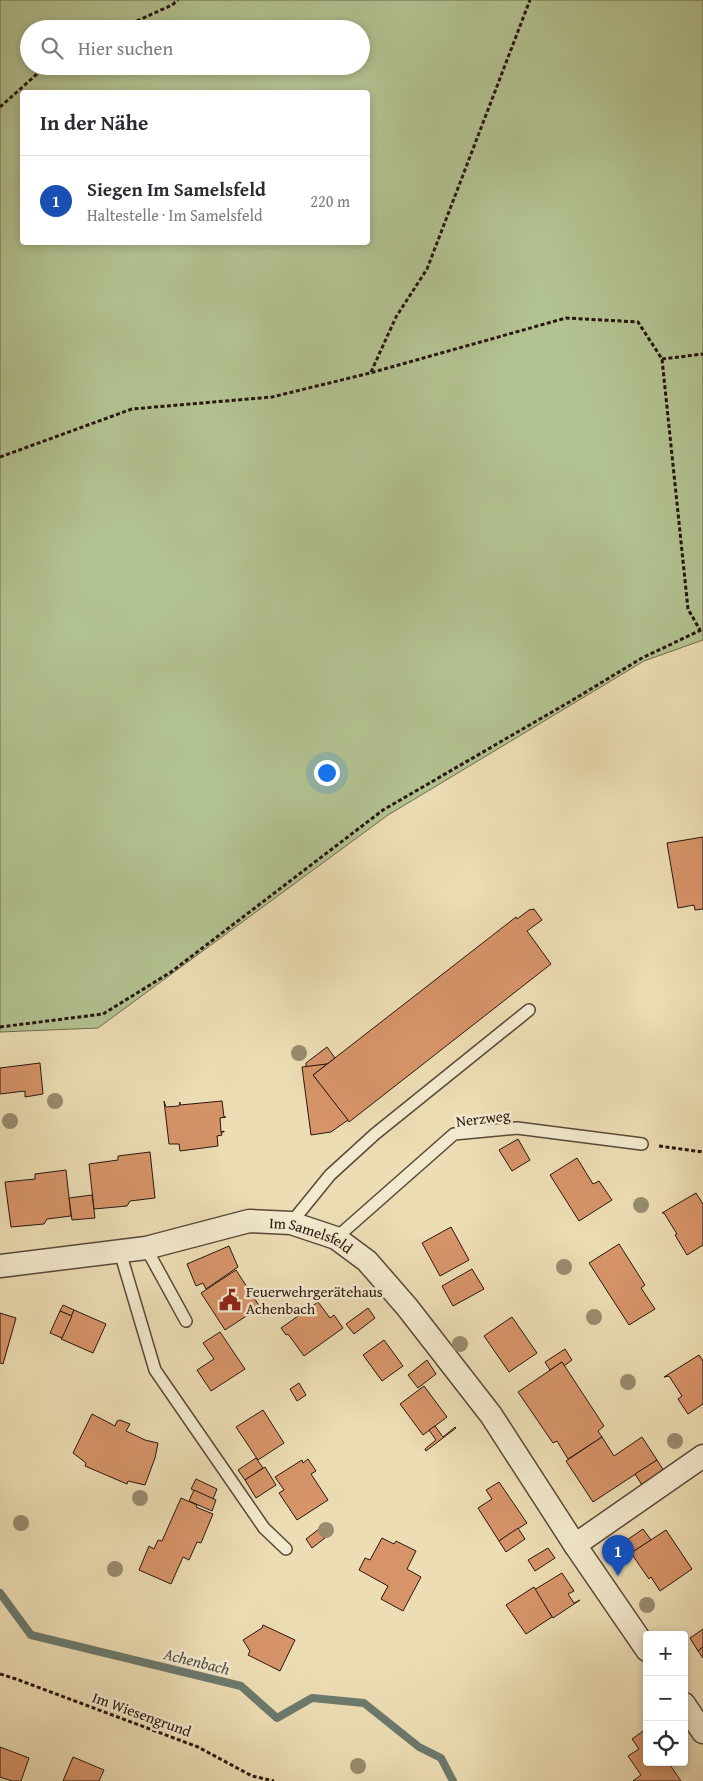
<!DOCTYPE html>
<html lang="de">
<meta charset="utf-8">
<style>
body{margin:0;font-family:"Gentium Book Plus",serif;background:#f2f2f3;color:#2b2b33}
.controls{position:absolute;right:15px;bottom:15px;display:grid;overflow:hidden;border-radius:5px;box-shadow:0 2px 8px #0003}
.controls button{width:45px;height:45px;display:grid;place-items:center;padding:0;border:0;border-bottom:1px solid #e1e1e2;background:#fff;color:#2b2b33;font:25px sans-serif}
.you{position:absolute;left:326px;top:772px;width:18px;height:18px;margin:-12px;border:4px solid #fff;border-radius:50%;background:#1a73e8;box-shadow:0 0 0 8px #1a73e833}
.badge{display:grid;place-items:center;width:32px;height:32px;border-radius:50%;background:#db2777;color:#fff;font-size:16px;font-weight:700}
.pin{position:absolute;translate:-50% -41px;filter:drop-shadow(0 1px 2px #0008)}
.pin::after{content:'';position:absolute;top:26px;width:18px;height:15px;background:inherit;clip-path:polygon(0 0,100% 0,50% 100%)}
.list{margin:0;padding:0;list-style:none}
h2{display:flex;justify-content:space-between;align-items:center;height:65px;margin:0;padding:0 20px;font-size:21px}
h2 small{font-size:16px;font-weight:400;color:#7c7c81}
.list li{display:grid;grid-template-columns:32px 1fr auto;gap:15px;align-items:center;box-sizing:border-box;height:90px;padding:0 20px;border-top:1px solid #e1e1e2}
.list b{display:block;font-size:19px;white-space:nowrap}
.list p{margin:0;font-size:16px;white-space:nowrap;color:#7c7c81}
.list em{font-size:16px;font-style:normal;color:#7c7c81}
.icon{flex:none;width:28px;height:28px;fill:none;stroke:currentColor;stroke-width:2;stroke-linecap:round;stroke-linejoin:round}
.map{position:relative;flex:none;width:703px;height:1781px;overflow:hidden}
.search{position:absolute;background:#fff;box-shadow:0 2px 8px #0003;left:20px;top:20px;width:350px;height:55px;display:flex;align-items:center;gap:12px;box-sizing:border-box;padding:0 18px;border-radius:28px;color:#7c7c81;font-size:19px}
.panel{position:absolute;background:#fff;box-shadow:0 2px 8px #0003;left:20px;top:90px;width:350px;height:155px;border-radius:5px}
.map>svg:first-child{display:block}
.green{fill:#b3c291;stroke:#6e6c50;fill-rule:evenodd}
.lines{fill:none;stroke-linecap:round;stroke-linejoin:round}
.stream{stroke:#6c7a6d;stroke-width:8}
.building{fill:#d79469;stroke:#28160f}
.lane-casing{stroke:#594838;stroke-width:14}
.street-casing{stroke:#594838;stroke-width:25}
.path{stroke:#28160f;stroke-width:3;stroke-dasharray:4 2.5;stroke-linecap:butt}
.lane{stroke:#f3e9ce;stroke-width:11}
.street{stroke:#f3e9ce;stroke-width:22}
.tree{fill:#988c6f}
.labels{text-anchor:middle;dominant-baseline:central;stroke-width:5;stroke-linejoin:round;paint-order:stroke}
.street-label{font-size:15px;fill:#28160f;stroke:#f3e9ce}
.poi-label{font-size:15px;fill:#28160f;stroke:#f3e9ce;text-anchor:start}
.water-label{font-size:16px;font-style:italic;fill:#505046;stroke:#f3e9ce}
</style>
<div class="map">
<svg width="703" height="1781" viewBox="0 0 703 1781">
<rect width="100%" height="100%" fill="#edddb4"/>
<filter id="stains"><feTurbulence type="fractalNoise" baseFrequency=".004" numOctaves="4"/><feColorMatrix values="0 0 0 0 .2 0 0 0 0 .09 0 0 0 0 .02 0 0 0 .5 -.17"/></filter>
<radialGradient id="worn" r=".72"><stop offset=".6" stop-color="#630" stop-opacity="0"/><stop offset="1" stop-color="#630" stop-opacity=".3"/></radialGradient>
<!-- green -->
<path class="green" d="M0 0H703V640L644 661 388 815 98 1028 0 1032ZM29 29H361V66H29ZM22 92H368V242H22Z"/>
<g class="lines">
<!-- stream -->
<polyline class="stream" points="0,1593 31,1635 241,1686 277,1718 312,1698 364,1703 419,1747 441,1758 453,1781"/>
</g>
<!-- building -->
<g class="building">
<polygon points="703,837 703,909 695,910 694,905 678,908 667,843"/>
<polygon points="534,909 542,920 527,931 551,964 349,1122 313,1075 516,917 517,919 529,910"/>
<polygon points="327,1047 335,1058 327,1064 306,1067 306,1063"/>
<polygon points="40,1063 43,1094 25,1097 25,1091 0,1094 0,1068"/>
<polygon points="327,1064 313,1075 348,1120 331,1132 311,1135 302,1067"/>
<polygon points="164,1101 166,1107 179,1106 180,1102 180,1105 222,1101 224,1117 226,1117 220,1118 221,1132 224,1131 224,1132 221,1132 222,1135 217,1136 218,1146 180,1151 179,1144 169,1144"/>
<polygon points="518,1139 530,1160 512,1171 499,1150"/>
<polygon points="150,1152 155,1198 130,1201 127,1206 94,1209 89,1164 118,1160 118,1156"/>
<polygon points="577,1158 593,1184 599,1181 612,1200 579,1221 550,1175"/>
<polygon points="66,1170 71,1216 47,1219 44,1224 11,1227 5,1182 35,1179 35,1174"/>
<polygon points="696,1193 703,1204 703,1245 687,1255 675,1235 677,1234 664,1213 662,1213"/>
<polygon points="92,1195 95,1218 72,1220 69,1198"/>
<polygon points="451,1227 469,1260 440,1276 422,1243"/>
<polygon points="619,1244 645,1285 641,1288 655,1309 629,1325 589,1263"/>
<polygon points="229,1246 238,1267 206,1289 203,1283 196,1286 187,1264"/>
<polygon points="472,1269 484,1289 453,1306 442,1286"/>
<polygon points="236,1270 260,1307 225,1330 201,1293"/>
<polygon points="318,1302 330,1318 334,1315 343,1328 304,1356 288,1334 286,1335 281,1328"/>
<polygon points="63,1305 74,1310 72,1316 60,1311"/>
<polygon points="368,1308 375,1318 354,1334 346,1324"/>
<polygon points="74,1310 106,1324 93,1353 61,1339"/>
<polygon points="60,1311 72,1316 62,1338 50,1333"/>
<polygon points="0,1313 16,1318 3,1364 0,1363"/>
<polygon points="512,1317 537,1353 509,1372 484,1336"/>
<polygon points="220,1332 245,1369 211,1391 197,1370 214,1359 203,1343"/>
<polygon points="384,1340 403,1366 382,1381 363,1355"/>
<polygon points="565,1349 572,1360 564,1366 562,1362 550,1370 545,1362"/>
<polygon points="699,1355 703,1361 703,1404 688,1414 678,1399 682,1396 669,1376 664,1377"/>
<polygon points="427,1360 436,1374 418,1388 408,1375"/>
<polygon points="562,1362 604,1426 598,1431 602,1437 568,1459 557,1441 553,1443 518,1392"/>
<polygon points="299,1383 306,1395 297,1401 290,1389"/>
<polygon points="424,1386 447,1417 423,1435 400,1404"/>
<polygon points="263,1410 284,1443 258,1460 236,1427"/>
<polygon points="92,1414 115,1426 117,1421 120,1420 130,1424 126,1431 145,1440 158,1443 155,1458 145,1485 128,1481 127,1484 85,1466 86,1463 73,1453"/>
<polygon points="435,1426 443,1437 455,1427 456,1428 426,1451 425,1449 436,1440 429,1430"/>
<polygon points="602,1437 614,1456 642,1437 657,1460 593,1502 566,1461"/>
<polygon points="256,1458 263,1468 245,1480 238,1470"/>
<polygon points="308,1459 316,1471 311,1474 328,1500 297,1520 279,1493 284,1490 275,1477 302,1460 303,1463"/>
<polygon points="657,1460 664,1471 642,1485 635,1474"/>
<polygon points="265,1467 276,1485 256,1498 245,1480"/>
<polygon points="196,1479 217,1489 213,1499 191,1489"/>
<polygon points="499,1482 527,1523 499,1541 478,1508 492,1499 486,1490"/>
<polygon points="194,1490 216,1500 212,1511 189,1501"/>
<polygon points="181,1498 197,1505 196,1507 213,1514 201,1543 197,1542 189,1560 183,1557 171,1584 139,1570 149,1546 154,1549 158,1540 162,1541"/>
<polygon points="518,1528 525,1539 506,1552 499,1541"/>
<polygon points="319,1529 325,1538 312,1548 306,1539"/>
<polygon points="643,1529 651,1540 631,1553 624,1542"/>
<polygon points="666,1530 692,1569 660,1591 651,1577 649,1579 631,1553"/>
<polygon points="382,1538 394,1544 396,1541 416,1551 407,1569 421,1577 403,1611 381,1599 388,1586 359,1570 365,1558 370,1560"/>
<polygon points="548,1548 555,1558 535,1571 528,1560"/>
<polygon points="562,1573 574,1591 568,1594 574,1603 580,1600 553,1618 534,1590"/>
<polygon points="534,1587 552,1617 526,1634 506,1605"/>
<polygon points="263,1625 295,1640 280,1671 248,1655 250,1651 243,1640 262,1628"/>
<polygon points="703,1629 703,1647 698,1651 690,1638"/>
<polygon points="703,1647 703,1658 698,1651"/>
<polygon points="646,1729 647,1762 668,1762 681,1781 633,1781 641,1775 628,1756 639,1749 632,1739"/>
<polygon points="0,1747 29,1758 21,1781 12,1781 0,1777"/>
<polygon points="73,1757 104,1770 99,1781 63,1781"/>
</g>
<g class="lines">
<!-- lane casing -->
<g class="lane-casing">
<g id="lane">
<polyline points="291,1223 330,1175 375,1134 529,1010"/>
<polyline points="336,1238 454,1134 517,1128 642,1144"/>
<polyline points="146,1248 186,1321"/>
<polyline points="120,1252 155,1370 264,1528 286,1549"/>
</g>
</g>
<!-- street casing -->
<g class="street-casing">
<g id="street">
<path id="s1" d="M0 1266 146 1248 249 1221 291 1223 336 1238 367 1261 407 1307 491 1415 575 1545 647 1650"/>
<polyline points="575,1545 703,1456"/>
<polyline points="684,1704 703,1732"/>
</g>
</g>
<!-- path -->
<g class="path">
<polyline points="119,29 172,5 178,0"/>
<polyline points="0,107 46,66"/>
<polyline points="662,359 703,354"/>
<polyline points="371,372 396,317 427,269 530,0"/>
<polyline points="0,457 132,409 272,397 370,373 566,318 638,322 662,359 688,609 700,630"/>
<polyline points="0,1027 103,1014 171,972 383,810 571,701 642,658 703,629"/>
<polyline points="659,1146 703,1152"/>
<polyline points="0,1674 16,1679 198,1747 252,1776 274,1781"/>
</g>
<!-- lane -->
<use href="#lane" class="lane"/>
<!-- street -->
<use href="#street" class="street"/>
</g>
<!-- trees -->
<g class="tree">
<circle cx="299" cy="1053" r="8"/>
<circle cx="55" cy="1101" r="8"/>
<circle cx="10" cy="1121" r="8"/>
<circle cx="641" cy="1205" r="8"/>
<circle cx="564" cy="1267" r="8"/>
<circle cx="594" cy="1317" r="8"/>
<circle cx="460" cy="1344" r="8"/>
<circle cx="628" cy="1382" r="8"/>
<circle cx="675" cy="1441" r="8"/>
<circle cx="140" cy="1498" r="8"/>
<circle cx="21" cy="1523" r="8"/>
<circle cx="326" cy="1530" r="8"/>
<circle cx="115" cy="1569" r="8"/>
<circle cx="647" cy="1605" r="8"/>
<circle cx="358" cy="1766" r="8"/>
</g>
<!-- icons -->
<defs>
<g id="civic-bare" transform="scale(1.725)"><path d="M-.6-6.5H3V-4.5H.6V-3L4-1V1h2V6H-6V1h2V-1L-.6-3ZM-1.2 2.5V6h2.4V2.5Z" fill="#8f2418" stroke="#f3e9ce" stroke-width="2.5" paint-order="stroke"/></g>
</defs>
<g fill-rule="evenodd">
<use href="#civic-bare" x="230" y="1300"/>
</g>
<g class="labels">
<!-- street labels -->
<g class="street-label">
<text transform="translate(483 1118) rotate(-7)">Nerzweg</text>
<text stroke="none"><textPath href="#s1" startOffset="318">Im Samelsfeld</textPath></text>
<text transform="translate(142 1714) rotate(20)">Im Wiesengrund</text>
</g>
<!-- poi labels -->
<g class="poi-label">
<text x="246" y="1291">Feuerwehrgerätehaus<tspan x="246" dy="17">Achenbach</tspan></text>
</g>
<!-- water labels -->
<g class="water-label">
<text transform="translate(197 1661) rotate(14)">Achenbach</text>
</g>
</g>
<rect width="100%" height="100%" filter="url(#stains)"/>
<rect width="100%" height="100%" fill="url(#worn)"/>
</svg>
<div class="controls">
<button>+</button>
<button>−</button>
<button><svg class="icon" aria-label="locate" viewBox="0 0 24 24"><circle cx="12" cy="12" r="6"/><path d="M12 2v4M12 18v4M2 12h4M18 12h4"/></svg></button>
</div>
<div class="you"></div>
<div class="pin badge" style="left:618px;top:1576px;background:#1a4fb4">1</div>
<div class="search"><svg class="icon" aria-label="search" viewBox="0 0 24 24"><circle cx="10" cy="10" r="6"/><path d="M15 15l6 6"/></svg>Hier suchen</div>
<section class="panel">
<h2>In der Nähe<small></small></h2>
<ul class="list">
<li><span class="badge" style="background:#1a4fb4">1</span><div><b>Siegen Im Samelsfeld</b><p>Haltestelle · Im Samelsfeld</p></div><em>220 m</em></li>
</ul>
</section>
</div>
